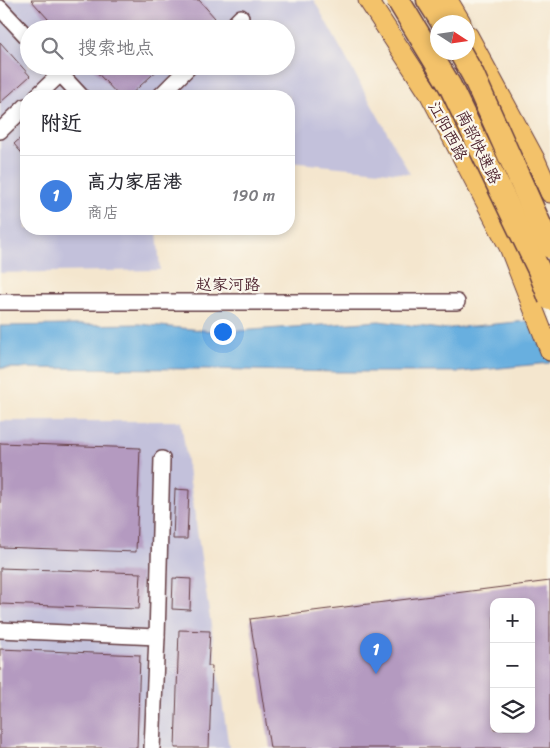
<!DOCTYPE html>
<html lang="zh">
<meta charset="utf-8">
<style>
body{margin:0;font-family:Sriracha,"LXGW WenKai TC",sans-serif;background:#f2f2f3;color:#2b2b33}
.controls{position:absolute;right:15px;bottom:15px;display:grid;overflow:hidden;border-radius:10px;box-shadow:0 2px 8px #0003}
.controls button{width:45px;height:45px;display:grid;place-items:center;padding:0;border:0;border-bottom:1px solid #e1e1e2;background:#fff;color:#2b2b33;font:25px sans-serif}
.compass{position:absolute;left:430px;top:15px;width:45px;height:45px;border-radius:50%;background:#fff;box-shadow:0 2px 8px #0003;rotate:102deg}
.you{position:absolute;left:222px;top:331px;width:18px;height:18px;margin:-12px;border:4px solid #fff;border-radius:50%;background:#1a73e8;box-shadow:0 0 0 8px #1a73e833}
.badge{display:grid;place-items:center;width:32px;height:32px;border-radius:50%;background:#b5179e;color:#fff;font-size:16px;font-weight:700}
.pin{position:absolute;translate:-50% -41px;filter:drop-shadow(0 1px 2px #0008)}
.pin::after{content:'';position:absolute;top:26px;width:18px;height:15px;background:inherit;clip-path:polygon(0 0,100% 0,50% 100%)}
.list{margin:0;padding:0;list-style:none}
h2{display:flex;justify-content:space-between;align-items:center;height:65px;margin:0;padding:0 20px;font-size:21px}
h2 small{font-size:16px;font-weight:400;color:#7c7c81}
.list li{display:grid;grid-template-columns:32px 1fr auto;gap:15px;align-items:center;box-sizing:border-box;height:80px;padding:0 20px;border-top:1px solid #e1e1e2}
.list b{display:block;font-size:19px;white-space:nowrap}
.list p{margin:0;font-size:16px;white-space:nowrap;color:#7c7c81}
.list em{font-size:16px;font-style:normal;color:#7c7c81}
.icon{flex:none;width:28px;height:28px;fill:none;stroke:currentColor;stroke-width:2;stroke-linecap:round;stroke-linejoin:round}
.map{position:relative;flex:none;width:550px;height:748px;overflow:hidden}
.search{position:absolute;background:#fff;box-shadow:0 2px 8px #0003;left:20px;top:20px;width:275px;height:55px;display:flex;align-items:center;gap:12px;box-sizing:border-box;padding:0 18px;border-radius:28px;color:#7c7c81;font-size:19px}
.panel{position:absolute;background:#fff;box-shadow:0 2px 8px #0003;left:20px;top:90px;width:275px;height:145px;border-radius:20px}
.map>svg:first-child{display:block}
.industrial{fill:#c3c1db;fill-rule:evenodd}
.water{fill:#67afdf;stroke:#586785}
.building{fill:#b49ac0;fill-rule:evenodd}
.lines{fill:none;stroke-linecap:round;stroke-linejoin:round}
.minor-casing{stroke:#643d43;stroke-width:18}
.major-casing{stroke:#643d43;stroke-width:21}
.highway-casing{stroke:#643d43;stroke-width:25}
.minor{stroke:#fff;stroke-width:15}
.major{stroke:#f3c26a;stroke-width:19}
.highway{stroke:#f3c26a;stroke-width:22}
.highway-bridge-casing{stroke:#643d43;stroke-width:25;stroke-linecap:butt}
.highway-bridge{stroke:#f3c26a;stroke-width:22}
.labels{text-anchor:middle;dominant-baseline:central;stroke-width:4.5;stroke-linejoin:round;paint-order:stroke}
.street-label{font-size:16px;fill:#4a1f2b;stroke:#fbf7ec}
</style>
<div class="map">
<svg width="550" height="748" viewBox="0 0 550 748">
<rect width="100%" height="100%" fill="#fbf7ec"/>
<filter id="ink" filterUnits="userSpaceOnUse"><feTurbulence type="fractalNoise" baseFrequency=".02" numOctaves="2"/><feDisplacementMap in="SourceGraphic" scale="10" xChannelSelector="R" yChannelSelector="G"/><feConvolveMatrix kernelMatrix="1 2 1 2 8 2 1 2 1" color-interpolation-filters="sRGB"/></filter>
<filter id="wash" filterUnits="userSpaceOnUse"><feTurbulence type="fractalNoise" baseFrequency=".0096" numOctaves="4" result="noise"/><feDisplacementMap in="SourceGraphic" scale="20" xChannelSelector="R" yChannelSelector="G"/><feGaussianBlur stdDeviation="1.12" result="paint"/><feColorMatrix in="noise" values="0 0 0 0 0 0 0 0 0 0 0 0 0 0 0 0 0 1.4 0 .05"/><feComposite in="paint" operator="in"/></filter>
<g filter="url(#wash)">
<rect width="100%" height="100%" fill="#f4e6ce"/>
<!-- industrial -->
<g class="industrial">
<path d="M0 0H314L410 174 289 162V96H26V229H157L160 270 0 273ZM29 29H286V66H29Z"/>
<polygon points="0,421 181,421 229,748 0,748"/>
</g>
<!-- water -->
<polygon class="water" points="550,319 550,363 461,372 335,372 206,369 0,368 0,326 139,324 223,332 379,321 440,329"/>
<g id="blocks">
<!-- building -->
<g class="building">
<polygon points="31,0 199,0 215,18 203,29 57,29"/>
<polygon points="0,42 30,76 0,103"/>
<polygon points="91,66 162,66 129,96 119,96"/>
<polygon points="26,133 26,158 14,144"/>
<polygon points="0,443 140,448 136,552 0,547"/>
<polygon points="175,489 189,490 187,539 173,539"/>
<polygon points="0,568 141,573 139,609 0,604"/>
<polygon points="173,578 191,579 190,610 172,609"/>
<path d="M550 581V748H270L250 619ZM494 602H531V729H494Z"/>
<polygon points="179,630 210,631 208,666 212,666 209,748 175,748"/>
<polygon points="0,649 140,655 137,748 0,748"/>
</g>
</g>
</g>
<g filter="url(#ink)">
<use href="#blocks" fill-opacity="0" stroke="#643d43" stroke-width="1"/>
<g class="lines">
<!-- minor casing -->
<g class="minor-casing">
<g id="minor">
<polyline points="0,8 29,39"/>
<polyline points="229,29 241,17"/>
<polyline points="53,66 81,96"/>
<polyline points="37,96 60,74"/>
<polyline points="160,96 190,66"/>
<polyline points="0,131 26,106"/>
<polyline points="0,302 457,302"/>
<polyline points="0,630 157,637"/>
<polyline points="152,748 157,637 162,459"/>
</g>
</g>
<!-- major casing -->
<g class="major-casing">
<g id="major">
<polyline points="368,0 430,95 509,247 550,351"/>
<polyline points="448,0 461,22"/>
<polyline points="468,35 536,161 550,193"/>
</g>
</g>
<!-- highway casing -->
<g class="highway-casing">
<polyline id="highway" points="428,0 442,22"/>
</g>
<!-- minor -->
<use href="#minor" class="minor"/>
<!-- major -->
<use href="#major" class="major"/>
<!-- highway -->
<use href="#highway" class="highway"/>
<!-- highway-bridge casing -->
<g class="highway-bridge-casing">
<g id="highway-bridge">
<polyline points="398,0 450,86 539,270 550,299"/>
<polyline points="460,52 473,75 550,247"/>
</g>
</g>
<!-- highway-bridge -->
<use href="#highway-bridge" class="highway-bridge"/>
</g>
</g>
<g class="labels">
<!-- street labels -->
<g class="street-label">
<text transform="translate(448 131) rotate(62)">江阳西路</text>
<text transform="translate(479 147) rotate(64)">南部快速路</text>
<text x="228" y="284">赵家河路</text>
</g>
</g>
</svg>
<div class="controls">
<button>+</button>
<button>−</button>
<button><svg class="icon" aria-label="layers" viewBox="0 0 24 24"><path d="M12 4l9 5-9 5-9-5zM3 14l9 5 9-5"/></svg></button>
</div>
<svg class="compass" viewBox="-18 -18 36 36"><path d="M0-13l5 13h-10z" fill="#e53935"/><path d="M0 13l5-13h-10z" fill="#7c7c81"/></svg>
<div class="you"></div>
<div class="pin badge" style="left:376px;top:674px;background:#3f7fe0">1</div>
<div class="search"><svg class="icon" aria-label="search" viewBox="0 0 24 24"><circle cx="10" cy="10" r="6"/><path d="M15 15l6 6"/></svg>搜索地点</div>
<section class="panel">
<h2>附近<small></small></h2>
<ul class="list">
<li><span class="badge" style="background:#3f7fe0">1</span><div><b>高力家居港</b><p>商店</p></div><em>190 m</em></li>
</ul>
</section>
</div>
